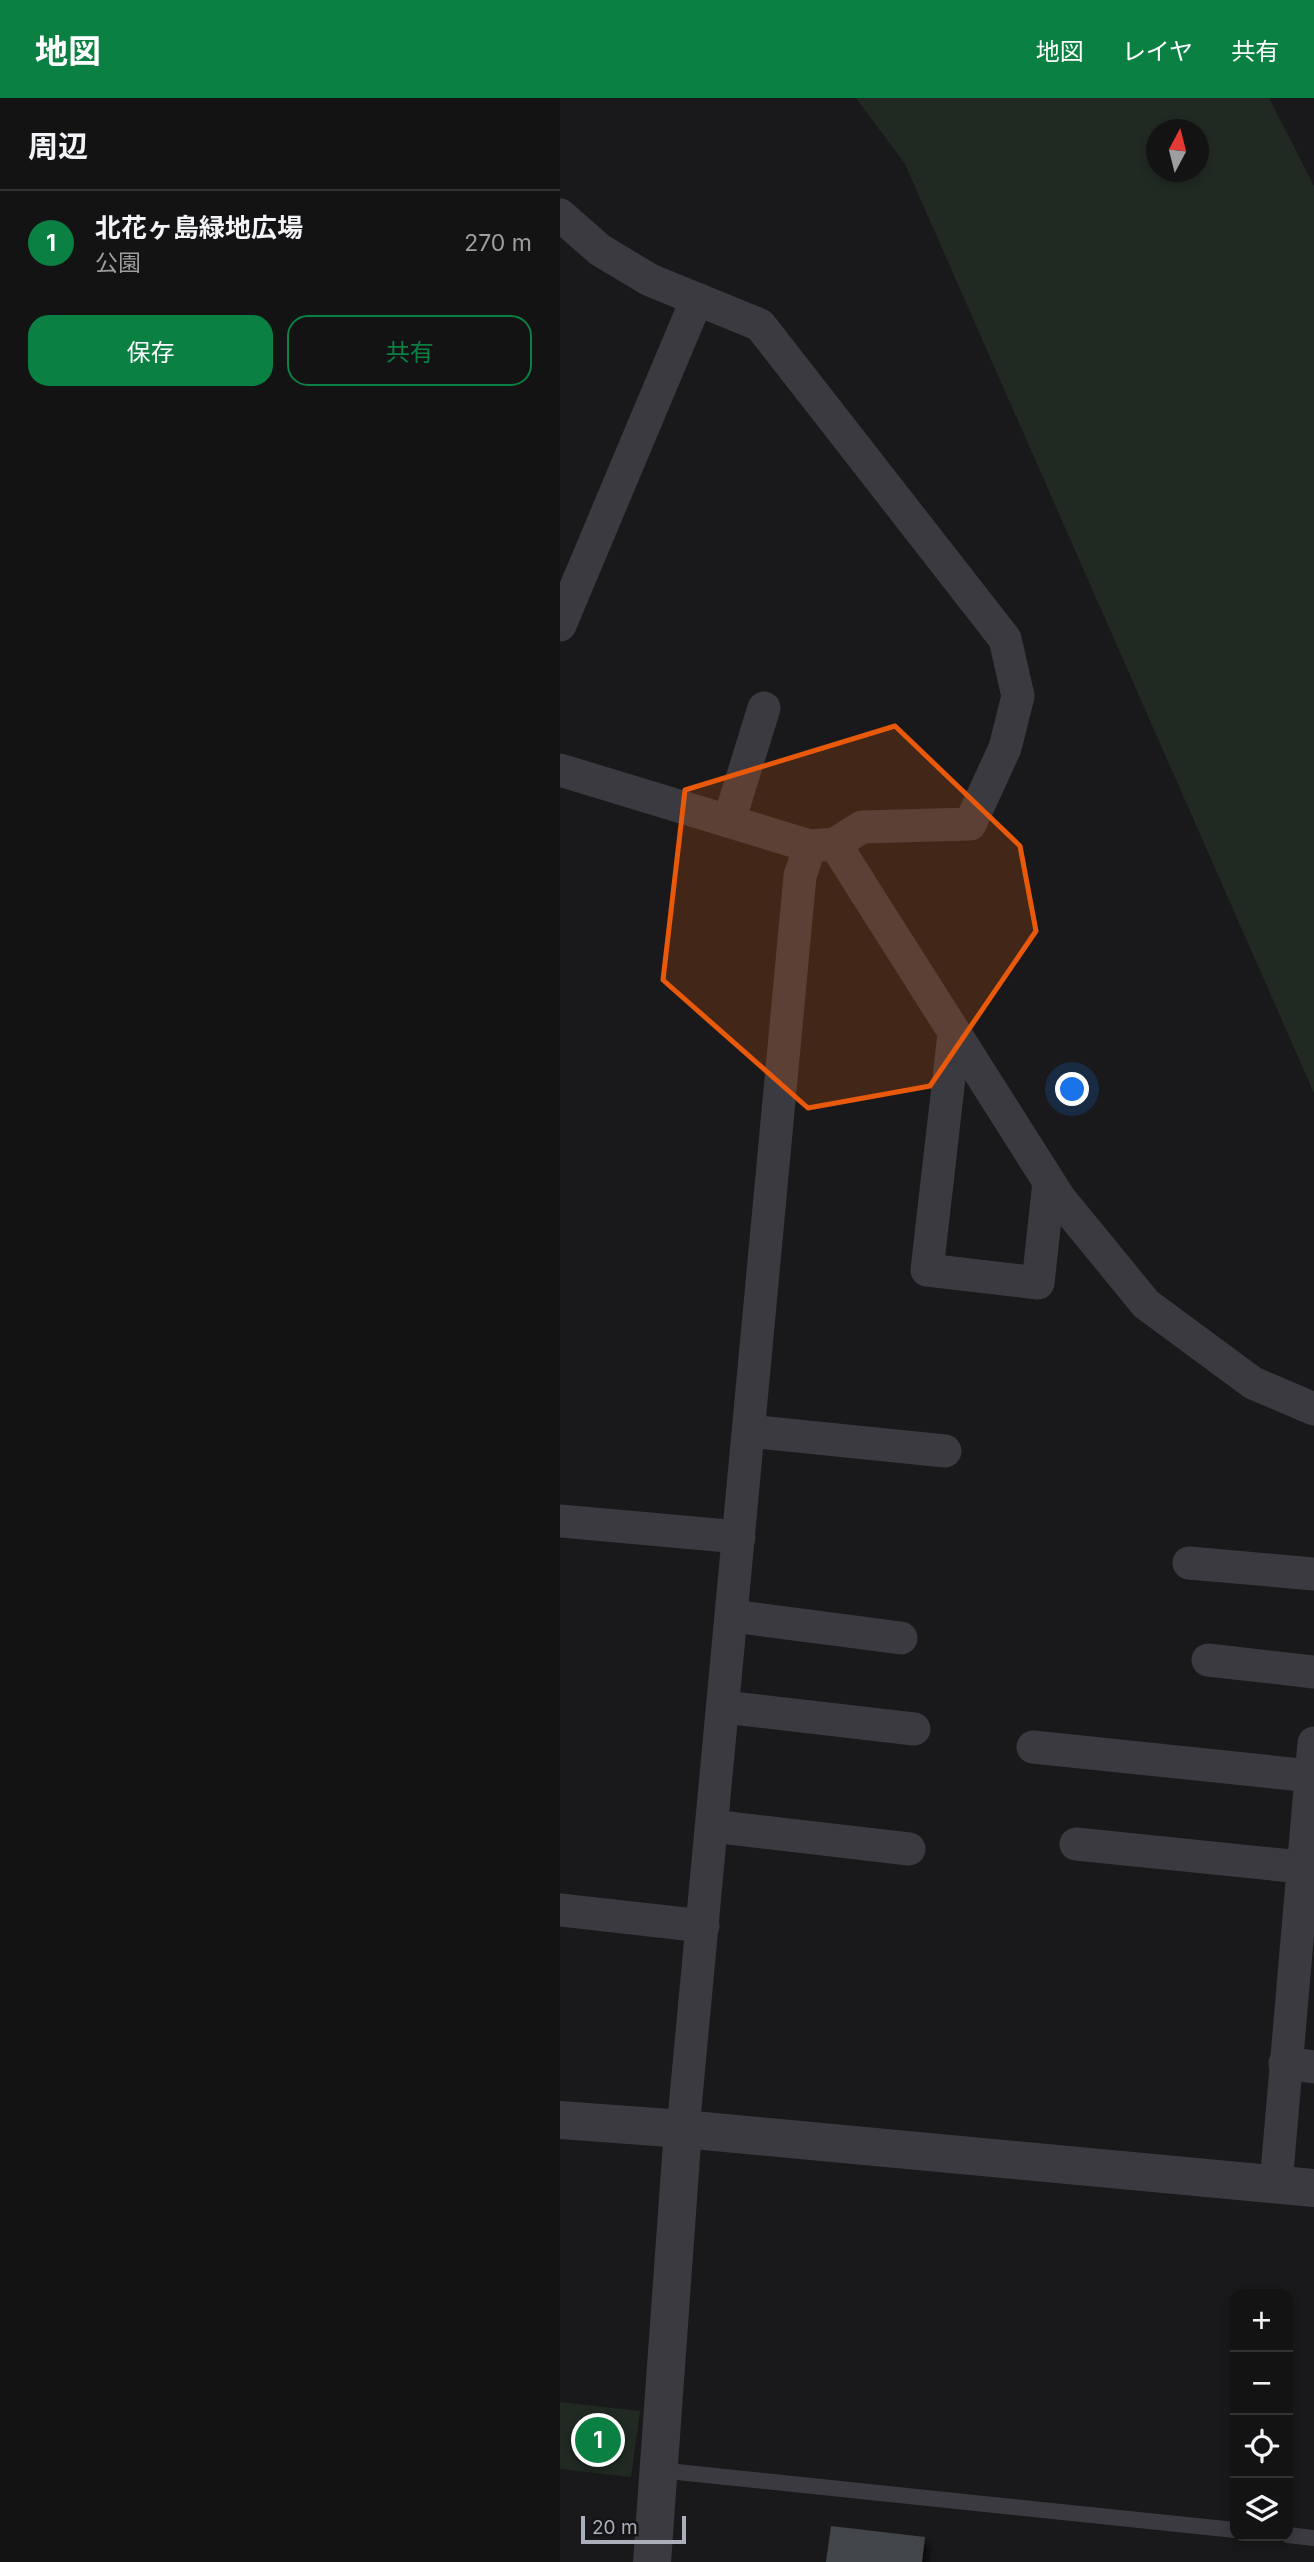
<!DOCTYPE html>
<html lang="ja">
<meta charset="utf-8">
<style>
body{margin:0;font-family:Inter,"Noto Sans JP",sans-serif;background:#1c1c1d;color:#f1f3f6}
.controls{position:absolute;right:21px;bottom:21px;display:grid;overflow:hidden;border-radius:14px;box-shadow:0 4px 10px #0003}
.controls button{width:63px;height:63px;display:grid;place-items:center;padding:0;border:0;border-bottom:2px solid #323234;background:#131314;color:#f1f3f6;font:35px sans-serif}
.compass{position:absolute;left:586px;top:21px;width:63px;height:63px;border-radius:50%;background:#131314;box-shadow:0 4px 10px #0003;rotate:7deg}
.scale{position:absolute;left:21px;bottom:18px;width:105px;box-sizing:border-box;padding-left:7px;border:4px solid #abafbb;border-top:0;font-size:19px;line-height:24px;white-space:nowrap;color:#abafbb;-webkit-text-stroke:5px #141416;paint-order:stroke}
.you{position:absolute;left:513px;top:992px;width:24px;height:24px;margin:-18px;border:5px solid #fff;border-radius:50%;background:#1a73e8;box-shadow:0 0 0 10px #1a73e833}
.badge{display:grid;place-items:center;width:46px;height:46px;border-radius:50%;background:#0b8043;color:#fff;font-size:23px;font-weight:700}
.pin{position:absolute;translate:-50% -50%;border:4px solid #fff;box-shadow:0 2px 7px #0006}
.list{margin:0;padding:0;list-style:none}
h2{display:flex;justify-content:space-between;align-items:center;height:91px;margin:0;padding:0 28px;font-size:30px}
h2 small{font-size:23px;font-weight:400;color:#9d9ea0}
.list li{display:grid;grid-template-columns:46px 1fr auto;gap:21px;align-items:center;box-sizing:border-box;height:105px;padding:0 28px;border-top:2px solid #323234}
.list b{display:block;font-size:26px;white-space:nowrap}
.list p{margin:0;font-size:23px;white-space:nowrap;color:#9d9ea0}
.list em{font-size:23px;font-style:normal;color:#9d9ea0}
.actions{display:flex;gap:14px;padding:21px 28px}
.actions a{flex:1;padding:16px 0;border:2px solid #0b8043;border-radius:21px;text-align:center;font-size:24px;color:#0b8043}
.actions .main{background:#0b8043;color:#fff}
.icon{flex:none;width:38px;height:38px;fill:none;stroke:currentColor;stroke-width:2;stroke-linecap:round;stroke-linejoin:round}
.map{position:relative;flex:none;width:754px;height:2464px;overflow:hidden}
header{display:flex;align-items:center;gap:42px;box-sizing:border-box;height:98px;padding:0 35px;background:#0b8043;color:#fff}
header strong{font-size:33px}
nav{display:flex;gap:38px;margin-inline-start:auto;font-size:24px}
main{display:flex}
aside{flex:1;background:#131314}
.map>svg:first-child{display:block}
.green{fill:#202a22;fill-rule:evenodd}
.building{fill:#434448;filter:url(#shadow)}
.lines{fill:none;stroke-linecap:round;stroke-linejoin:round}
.service{stroke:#3a3a40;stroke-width:16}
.minor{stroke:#3a3a40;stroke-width:33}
.tertiary{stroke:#3a3a40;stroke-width:38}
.marked{fill:#e8590c;fill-opacity:0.2;stroke:#e8590c;stroke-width:5;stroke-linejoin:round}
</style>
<header>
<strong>地図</strong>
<nav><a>地図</a><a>レイヤ</a><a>共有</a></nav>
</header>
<main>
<aside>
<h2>周辺<small></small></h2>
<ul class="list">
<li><span class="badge">1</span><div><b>北花ヶ島緑地広場</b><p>公園</p></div><em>270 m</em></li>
</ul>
<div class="actions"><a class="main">保存</a><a>共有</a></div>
</aside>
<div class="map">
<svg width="754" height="2464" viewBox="0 0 754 2464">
<defs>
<filter id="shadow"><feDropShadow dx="4.5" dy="8" stdDeviation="3.5" flood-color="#0009"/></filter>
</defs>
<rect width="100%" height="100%" fill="#19191b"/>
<!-- green -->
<g class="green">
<path d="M296 0H709L754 88V995L345 66ZM596 32H638V74H596Z"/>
<polygon points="0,2304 80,2313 71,2379 0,2371"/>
</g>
<!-- building -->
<polygon class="building" points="271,2428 365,2439 362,2464 266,2464"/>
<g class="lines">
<!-- service -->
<g class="service">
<polyline points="98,2372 675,2432"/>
<polyline points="728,2437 754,2440"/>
</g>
<!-- minor -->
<g class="minor">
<polyline points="0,117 40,152 90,182 200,227 445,541 458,598 445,650 410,726 302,729 275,746 250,748 0,672"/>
<polyline points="0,527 137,201"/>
<polyline points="169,723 204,610"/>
<polyline points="275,746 500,1101 586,1206 693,1285 754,1311"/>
<polyline points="394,936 367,1172 478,1185 489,1084"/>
<polyline points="189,1333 385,1353"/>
<polyline points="0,1423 179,1439"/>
<polyline points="629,1465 754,1476"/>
<polyline points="172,1518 341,1540"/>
<polyline points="648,1562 754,1574"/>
<polyline points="164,1609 354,1631"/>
<polyline points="473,1649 751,1678"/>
<polyline points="152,1728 349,1751"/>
<polyline points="516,1746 741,1769"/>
<polyline points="0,1812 143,1828"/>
<polyline points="725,1965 754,1969"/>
<polyline points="123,2031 240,778 250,748"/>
<polyline points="716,2086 754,1645"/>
</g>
<!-- tertiary -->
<g class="tertiary">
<polyline points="0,2022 123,2031 754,2090"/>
<polyline points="92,2464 123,2031"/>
</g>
</g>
<!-- marked area -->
<path class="marked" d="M335 628 460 748 476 833 370 988 248 1010 103 882 125 692Z"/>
</svg>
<div class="controls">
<button>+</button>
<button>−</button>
<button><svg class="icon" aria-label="locate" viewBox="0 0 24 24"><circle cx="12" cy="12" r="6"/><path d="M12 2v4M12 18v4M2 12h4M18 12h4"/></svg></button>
<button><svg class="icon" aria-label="layers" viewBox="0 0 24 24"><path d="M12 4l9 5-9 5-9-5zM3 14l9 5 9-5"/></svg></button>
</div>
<svg class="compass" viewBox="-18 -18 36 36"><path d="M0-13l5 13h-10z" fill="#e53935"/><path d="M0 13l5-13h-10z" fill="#9d9ea0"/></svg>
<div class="scale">20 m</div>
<div class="you"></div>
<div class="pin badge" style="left:38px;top:2342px">1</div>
</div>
</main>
